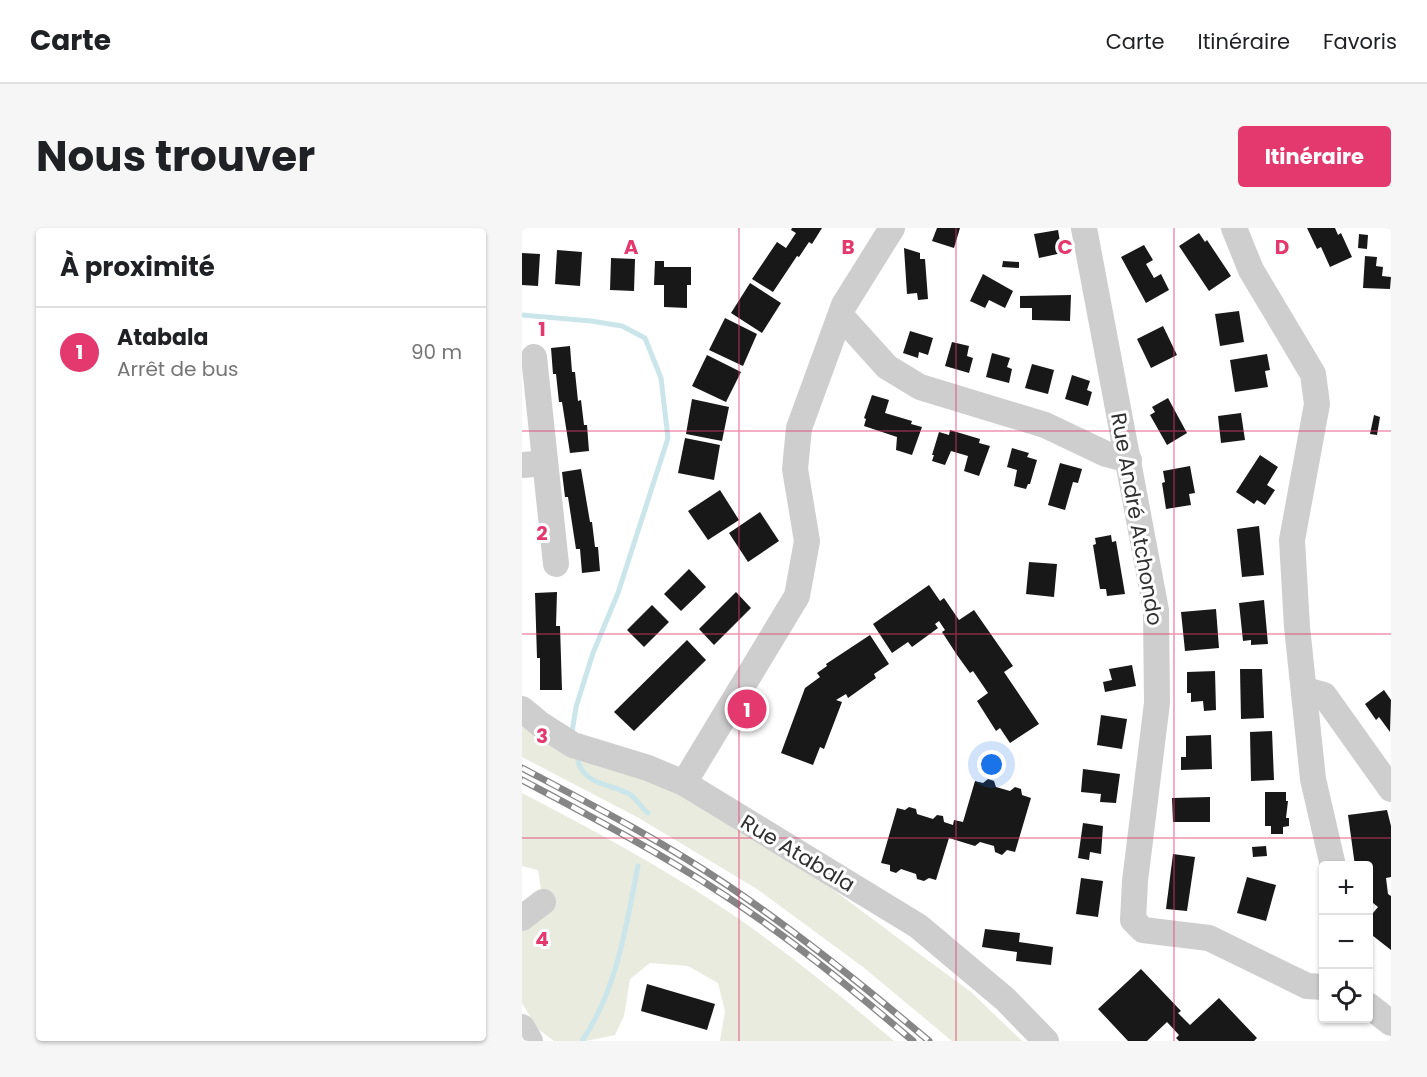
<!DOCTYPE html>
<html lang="fr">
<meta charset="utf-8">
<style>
body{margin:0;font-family:Poppins,sans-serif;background:#f6f6f6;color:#202124}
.controls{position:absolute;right:18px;bottom:18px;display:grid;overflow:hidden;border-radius:6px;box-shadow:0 2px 4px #0004}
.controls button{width:54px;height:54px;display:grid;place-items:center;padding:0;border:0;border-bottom:2px solid #e0e0e0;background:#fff;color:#202124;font:30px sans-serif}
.you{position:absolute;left:470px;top:537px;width:21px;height:21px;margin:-15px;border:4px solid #fff;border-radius:50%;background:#1a73e8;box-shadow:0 0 0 9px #1a73e833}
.badge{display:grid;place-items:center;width:39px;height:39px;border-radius:50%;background:#e3396f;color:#fff;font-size:20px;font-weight:700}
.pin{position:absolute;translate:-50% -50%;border:3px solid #fff;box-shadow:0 2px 6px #0006}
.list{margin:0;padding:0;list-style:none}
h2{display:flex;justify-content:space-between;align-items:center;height:78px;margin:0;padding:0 24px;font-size:26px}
h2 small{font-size:20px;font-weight:400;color:#757577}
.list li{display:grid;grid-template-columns:39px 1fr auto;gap:18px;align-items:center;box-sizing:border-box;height:90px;padding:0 24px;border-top:2px solid #e0e0e0}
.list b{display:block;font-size:22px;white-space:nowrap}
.list p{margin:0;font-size:20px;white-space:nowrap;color:#757577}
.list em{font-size:20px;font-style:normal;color:#757577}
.icon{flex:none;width:33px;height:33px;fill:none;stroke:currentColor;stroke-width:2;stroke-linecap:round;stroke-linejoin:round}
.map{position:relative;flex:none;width:869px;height:813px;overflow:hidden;border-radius:6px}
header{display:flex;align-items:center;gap:36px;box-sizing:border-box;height:84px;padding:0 30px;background:#fff;border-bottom:2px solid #e0e0e0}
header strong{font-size:28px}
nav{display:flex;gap:33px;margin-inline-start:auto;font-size:21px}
.intro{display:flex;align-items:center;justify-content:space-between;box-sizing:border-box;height:144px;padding:0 36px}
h1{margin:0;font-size:42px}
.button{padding:15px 27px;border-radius:6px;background:#e3396f;color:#fff;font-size:21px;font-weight:700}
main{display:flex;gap:36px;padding:0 36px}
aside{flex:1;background:#fff;border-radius:6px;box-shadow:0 2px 4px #0004}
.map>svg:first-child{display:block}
.green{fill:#e8ebdd}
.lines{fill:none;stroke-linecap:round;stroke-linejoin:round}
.stream{stroke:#cae6eb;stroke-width:5}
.building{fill:#181818}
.minor{stroke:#cecece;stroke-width:26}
.rail-casing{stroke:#868686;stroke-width:7}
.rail{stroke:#fff;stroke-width:4.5;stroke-dasharray:14;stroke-linecap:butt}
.grid{fill:none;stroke:#e3396f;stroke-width:1.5;stroke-opacity:0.55}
.labels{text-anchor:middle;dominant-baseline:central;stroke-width:6;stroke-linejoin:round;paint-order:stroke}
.street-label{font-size:21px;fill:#313131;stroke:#fff}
.grid-label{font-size:20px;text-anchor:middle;font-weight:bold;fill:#e3396f;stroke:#fff;stroke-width:6;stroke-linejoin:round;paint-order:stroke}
</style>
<header>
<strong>Carte</strong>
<nav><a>Carte</a><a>Itinéraire</a><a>Favoris</a></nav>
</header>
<div class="intro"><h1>Nous trouver</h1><a class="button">Itinéraire</a></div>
<main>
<aside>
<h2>À proximité<small></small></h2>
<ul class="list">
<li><span class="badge">1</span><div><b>Atabala</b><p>Arrêt de bus</p></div><em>90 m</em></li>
</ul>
</aside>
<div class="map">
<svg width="869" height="813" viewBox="0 0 869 813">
<rect width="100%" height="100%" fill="#fff"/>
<!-- green -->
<g class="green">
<polygon points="0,498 42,525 123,550 175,572 309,660 392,722 449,764 500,813 430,813 341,739 235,661 115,589 0,529"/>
<path d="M0 565C73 603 146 642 214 689 269 727 321 770 372 813H198L203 783 196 755 166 738 128 735 108 751 102 788 93 807 64 813H32L16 801 0 775V690L21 674 16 642 0 638Z"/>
</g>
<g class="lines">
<!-- stream -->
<g class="stream">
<polyline points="0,87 69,93 100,98 123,110 139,150 146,210 96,365 71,425 54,479 50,504"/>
<path d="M56 534C64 558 91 556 109 567 115 572 120 580 126 585"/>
<path d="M60 813C95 762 104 698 116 638"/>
</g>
</g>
<!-- building -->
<g class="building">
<polygon points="270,0 300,0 290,16 287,14 277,29 275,28 251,64 230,51 255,14 264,20 274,5 269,2"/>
<polygon points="415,0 438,0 432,20 410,13"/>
<polygon points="785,0 813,0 816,7 819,5 830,29 808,39 799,19 795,21"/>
<polygon points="536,2 540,25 517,30 512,6"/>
<polygon points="677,5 683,14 685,12 709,48 687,63 657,18"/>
<polygon points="837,6 846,7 845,21 836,20"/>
<polygon points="622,17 631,32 624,36 632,50 639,46 647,62 624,75 599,29"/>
<polygon points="382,20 398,25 398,31 403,31 406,71 396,72 395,65 385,66"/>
<polygon points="35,22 60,24 58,58 33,56"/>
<polygon points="0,25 18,26 16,58 0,57"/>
<polygon points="843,28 855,29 854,38 861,39 860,48 869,49 868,61 841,60"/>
<polygon points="89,30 113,31 112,63 88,62"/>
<polygon points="133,33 142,33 142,39 169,39 169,57 165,57 165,80 142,79 142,57 132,57"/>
<polygon points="481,33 497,34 497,40 480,39"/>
<polygon points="461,46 491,63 483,80 467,72 463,80 448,73"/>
<polygon points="228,55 259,75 240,105 209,85"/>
<polygon points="549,67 548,93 510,92 510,80 498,80 498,68"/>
<polygon points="717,83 722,114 698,118 693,86"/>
<polygon points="203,90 235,106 221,138 187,122"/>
<polygon points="641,98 655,127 629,140 615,111"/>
<polygon points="388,103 411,110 406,127 397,124 396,130 381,125"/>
<polygon points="430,114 447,118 445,128 451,130 447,145 423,138"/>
<polygon points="48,118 50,144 53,144 56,173 59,172 62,197 65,197 67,223 48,225 40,174 37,174 34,146 31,146 29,120"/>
<polygon points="470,125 488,130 485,139 490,141 487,155 464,149"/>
<polygon points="745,126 748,142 743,143 746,159 713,164 708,132"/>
<polygon points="185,127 219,144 204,174 170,158"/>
<polygon points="510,136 532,142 526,166 503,160"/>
<polygon points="550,147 568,153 565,162 570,164 566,178 543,171"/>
<polygon points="350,167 367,172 363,185 390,193 389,196 400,199 390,227 374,222 375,209 342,198 344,191 342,190"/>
<polygon points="646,170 665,205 645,217 628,187 633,184 630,179"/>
<polygon points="170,171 207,179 200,213 164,206"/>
<polygon points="719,185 723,212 699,215 696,188"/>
<polygon points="852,187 858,189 855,207 848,206"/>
<polygon points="428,202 458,211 457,215 468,218 457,248 442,243 446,228 429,223 423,237 410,233 412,227 410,227 417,204 427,207"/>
<polygon points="163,210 198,217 192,252 156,245"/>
<polygon points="490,220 507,225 505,229 515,232 508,256 506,256 504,261 492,258 495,242 485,239"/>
<polygon points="738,227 756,239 745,257 753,262 743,277 735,272 732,276 714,264"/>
<polygon points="538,235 560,241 556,255 551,254 543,282 526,277"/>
<polygon points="668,238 673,265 667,266 669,277 644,281 640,255 643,254 641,243"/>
<polygon points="59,241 68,294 70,294 73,319 76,319 78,343 60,345 58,321 54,321 46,269 43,269 40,244"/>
<polygon points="198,262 217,292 186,312 166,283"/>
<polygon points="238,284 257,313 226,334 207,305"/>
<polygon points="737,298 742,347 720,349 715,301"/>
<polygon points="589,307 590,314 594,313 603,366 585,368 584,361 578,361 571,317 574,316 573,310"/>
<polygon points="507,334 535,336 532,369 504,366"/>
<polygon points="167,341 184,359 159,383 142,366"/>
<polygon points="407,357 418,373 422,370 437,392 452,382 491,438 482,444 517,496 488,515 478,500 474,503 455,473 466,465 451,443 448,445 435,427 420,404 423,402 417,393 413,396 416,400 390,419 386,414 370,425 351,396"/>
<polygon points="35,364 34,398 38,398 40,462 18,462 18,430 15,430 13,365"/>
<polygon points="214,364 229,380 192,417 177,401"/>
<polygon points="742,372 746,416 729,417 729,412 721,413 717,375"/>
<polygon points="130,377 147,394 122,419 105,402"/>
<polygon points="694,381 697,420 663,423 659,384"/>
<polygon points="348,407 367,436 352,446 354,450 326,470 324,466 314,472 320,474 302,521 298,519 291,537 259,525 283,460 298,449 295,445 305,438 304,436"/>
<polygon points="165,412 184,432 112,503 92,484"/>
<polygon points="610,437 614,458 583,464 581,454 590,452 587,441"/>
<polygon points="718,441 740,441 742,490 719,491"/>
<polygon points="693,443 694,482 682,483 681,473 669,474 669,465 665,465 665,444"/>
<polygon points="862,462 869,472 868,504 857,489 854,492 843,476"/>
<polygon points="579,487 605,491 600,521 575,517"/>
<polygon points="750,503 752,552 729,553 728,504"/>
<polygon points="689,507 690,541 659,542 659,529 664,529 664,508"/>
<polygon points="561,541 598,546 594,575 578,574 579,566 559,564"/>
<polygon points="466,551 472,553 474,559 488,563 493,559 499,561 500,567 509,570 493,624 485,622 480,627 473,624 472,618 458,614 453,618 427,610 414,652 407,650 402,653 395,651 394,646 379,641 374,645 368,643 368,637 359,635 375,580 383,582 387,579 394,581 395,586 411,591 415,587 421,588 422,594 431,597 432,592 441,594 453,553 461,555"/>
<polygon points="743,564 764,564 764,573 766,573 764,590 767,590 767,598 761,599 761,606 749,606 749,598 743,598"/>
<polygon points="688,569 688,594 651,594 650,570"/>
<polygon points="865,582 869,598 869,649 864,650 866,666 869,668 869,722 846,704 846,691 856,679 846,671 846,638 833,638 826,587"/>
<polygon points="561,595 581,598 579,626 568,624 567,632 556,630"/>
<polygon points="744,618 745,628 731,629 730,619"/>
<polygon points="651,626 673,629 665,683 644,681"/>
<polygon points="725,649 754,657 744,693 715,685"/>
<polygon points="559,650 581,653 576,689 554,686"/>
<polygon points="463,701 498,705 497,714 531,719 529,737 494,733 495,724 460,719"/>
<polygon points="619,741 659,783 656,785 668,797 697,770 735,810 732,813 657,813 654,810 657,807 645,794 625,813 606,813 576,781"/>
<polygon points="125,756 193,776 185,802 119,783"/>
</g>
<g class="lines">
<!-- minor -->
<g class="minor">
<polyline points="562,0 634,382 635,475 613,653 611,692 621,702 687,710 785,758 802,759"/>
<polyline points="712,0 729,42 791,146 795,176 770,312 775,399 791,551 811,638"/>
<polyline points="319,88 365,139 398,159 523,197 584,226 607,232"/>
<polyline points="12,129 34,336"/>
<polyline points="0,237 23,235"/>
<polyline points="782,465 791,464 802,467 869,561"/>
<polyline points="0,481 18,496 51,517 126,540 162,555 396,698 483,771 524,813"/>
<polyline points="162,555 275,368 285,313 273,241 277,200 322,77 370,0"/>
<polyline points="0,690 21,674"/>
<polyline points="846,777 869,795"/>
<polyline points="0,799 8,813"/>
</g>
<!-- rail casing -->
<g class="rail-casing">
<g id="rail">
<path d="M0 540C70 577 140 613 205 657 276 705 342 758 407 813"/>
<path d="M0 552C68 588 135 623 199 665 267 709 330 761 391 813"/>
</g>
</g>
<!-- rail -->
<use href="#rail" class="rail"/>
</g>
<!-- grid -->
<path class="grid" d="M217 0V813M434 0V813M652 0V813M0 203H869M0 406H869M0 610H869"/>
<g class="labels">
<!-- street labels -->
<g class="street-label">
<text transform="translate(615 291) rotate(80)">Rue André Atchondo</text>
<text transform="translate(276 625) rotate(31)">Rue Atabala</text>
</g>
</g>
<g class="grid-label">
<text x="109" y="26">A</text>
<text x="326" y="26">B</text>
<text x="543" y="26">C</text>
<text x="760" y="26">D</text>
<text x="20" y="108">1</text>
<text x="20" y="312">2</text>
<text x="20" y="515">3</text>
<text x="20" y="718">4</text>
</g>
</svg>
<div class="controls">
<button>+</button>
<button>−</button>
<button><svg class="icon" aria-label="locate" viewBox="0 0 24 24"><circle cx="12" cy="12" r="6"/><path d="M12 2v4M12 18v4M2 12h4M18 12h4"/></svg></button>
</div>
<div class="you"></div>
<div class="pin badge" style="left:225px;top:481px">1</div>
</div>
</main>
